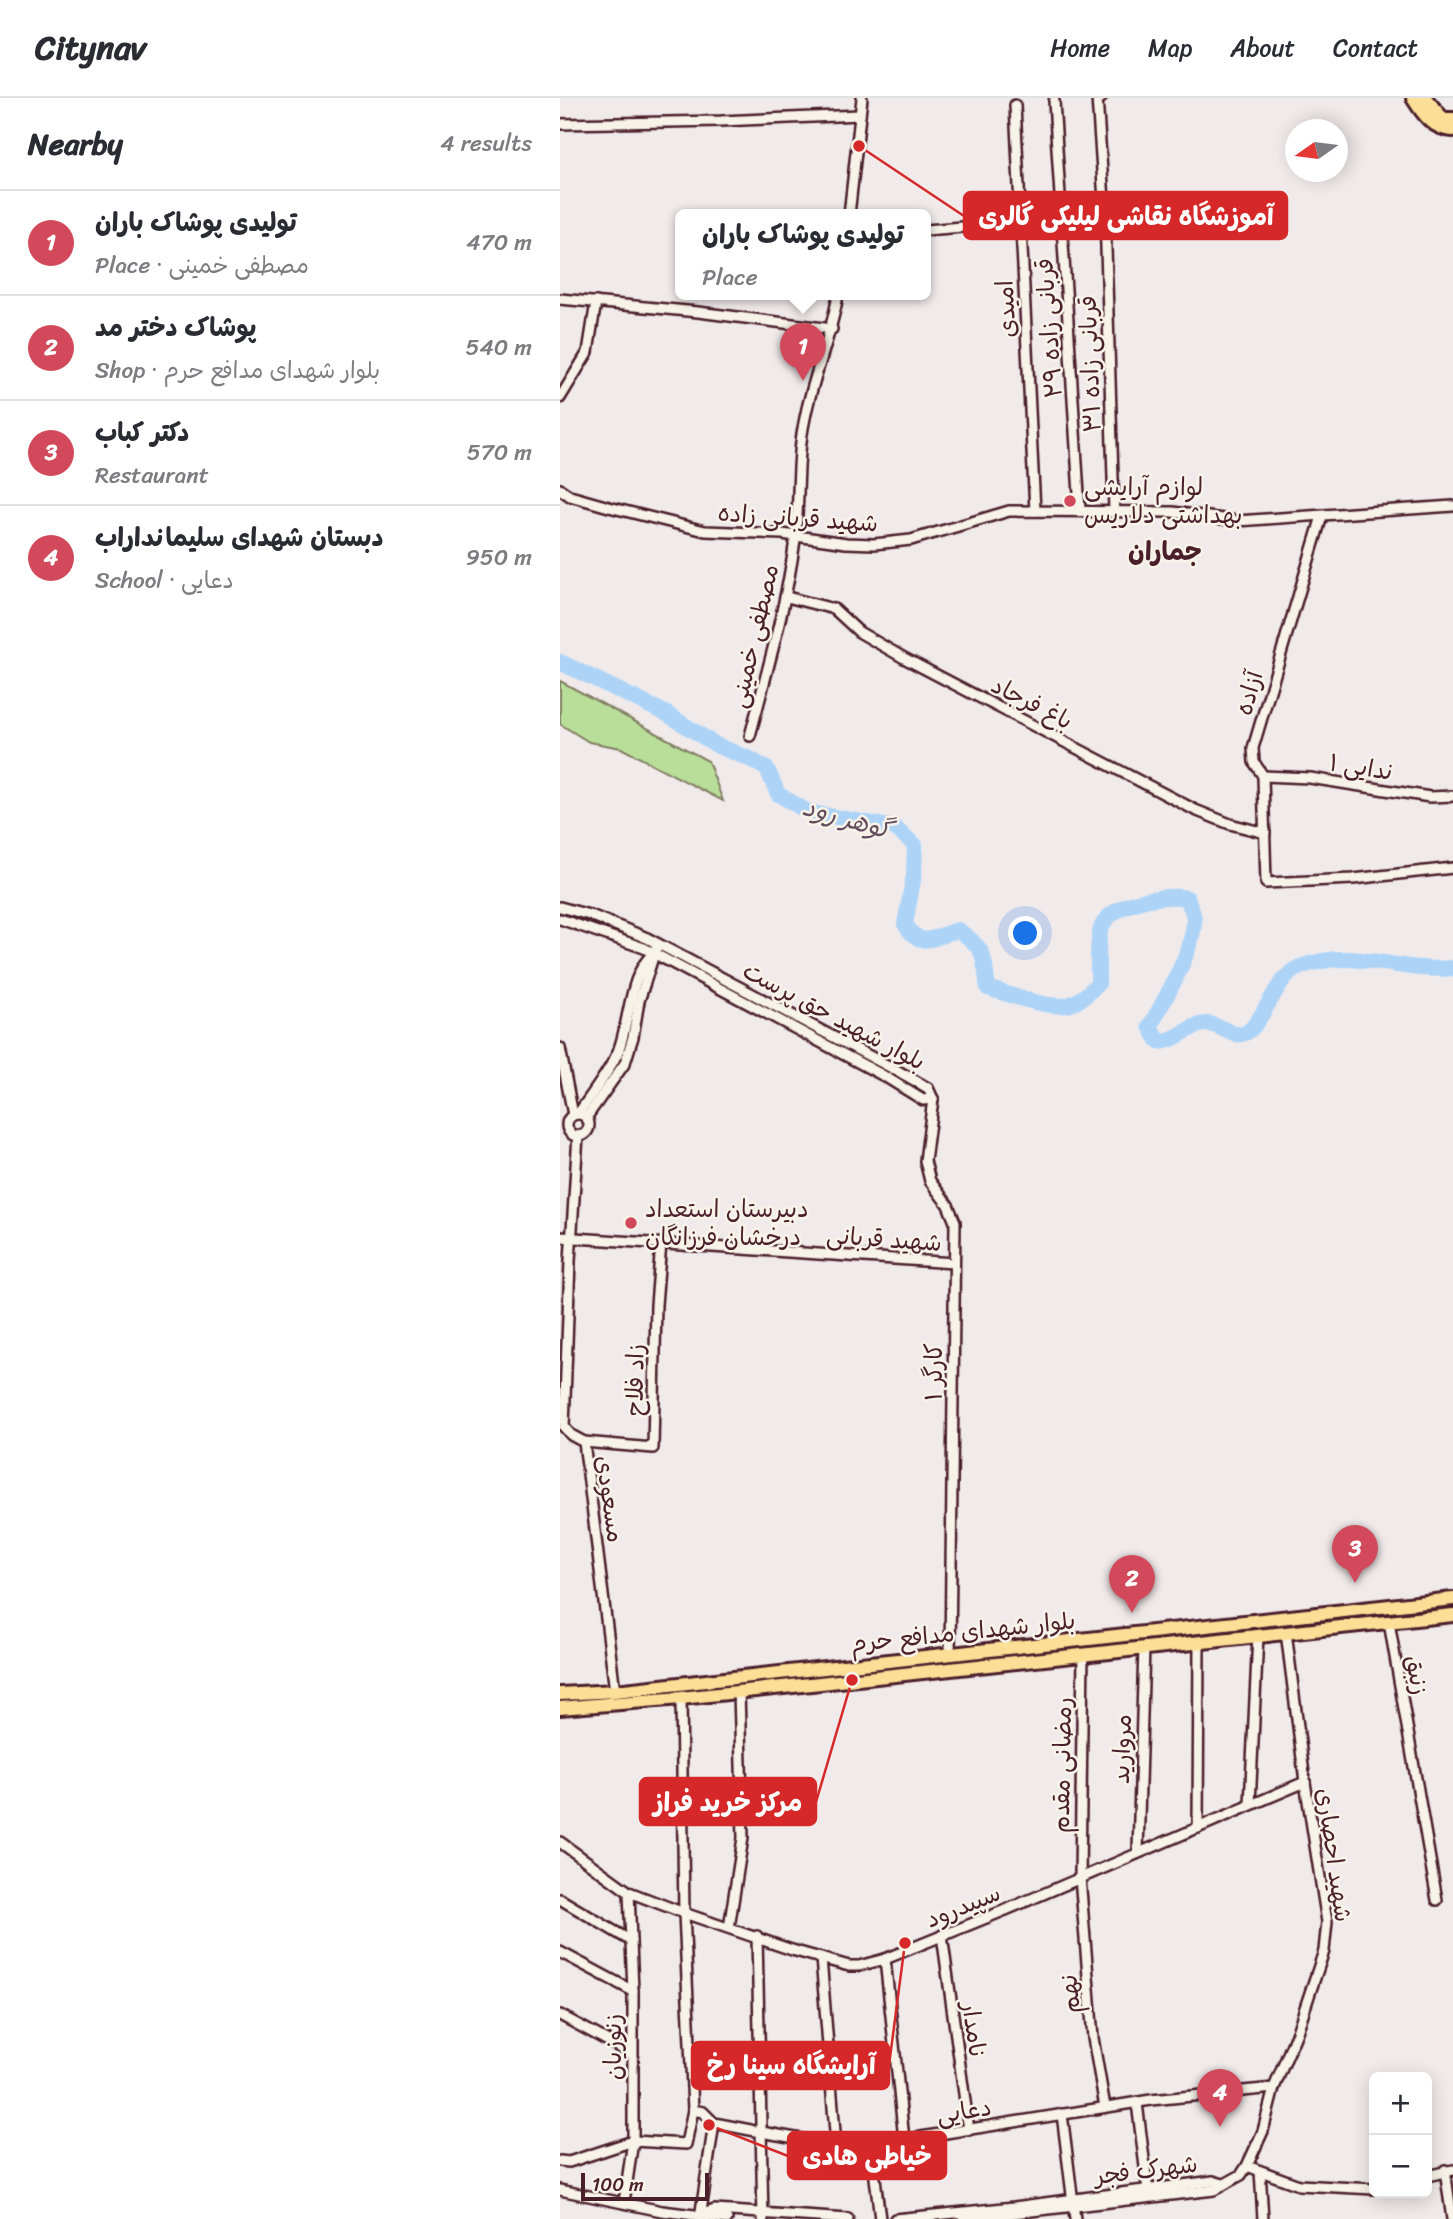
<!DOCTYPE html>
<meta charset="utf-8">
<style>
body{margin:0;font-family:Sriracha,"Playpen Sans Arabic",sans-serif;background:#f2f2f3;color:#2b2b33}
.controls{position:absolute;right:21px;bottom:21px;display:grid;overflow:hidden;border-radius:10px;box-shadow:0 4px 18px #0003}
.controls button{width:63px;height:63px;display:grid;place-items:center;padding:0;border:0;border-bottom:2px solid #e1e1e2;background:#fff;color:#2b2b33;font:35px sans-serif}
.compass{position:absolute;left:725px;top:21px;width:63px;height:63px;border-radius:50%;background:#fff;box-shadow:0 4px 18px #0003;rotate:256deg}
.scale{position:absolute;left:21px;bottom:18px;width:128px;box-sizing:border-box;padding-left:7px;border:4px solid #4a1f2b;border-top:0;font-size:19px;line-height:24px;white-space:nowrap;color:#4a1f2b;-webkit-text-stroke:5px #f7f3e8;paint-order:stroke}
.you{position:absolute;left:466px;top:836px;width:24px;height:24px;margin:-18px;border:5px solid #fff;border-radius:50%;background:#1a73e8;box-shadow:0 0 0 10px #1a73e833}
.badge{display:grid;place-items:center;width:46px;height:46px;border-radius:50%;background:#d1495b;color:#fff;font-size:23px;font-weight:700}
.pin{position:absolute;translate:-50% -58px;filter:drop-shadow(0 2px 4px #0008)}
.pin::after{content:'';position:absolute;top:37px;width:24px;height:21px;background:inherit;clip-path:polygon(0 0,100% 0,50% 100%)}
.popup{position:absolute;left:115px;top:111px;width:256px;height:91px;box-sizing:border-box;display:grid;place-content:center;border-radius:10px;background:#fff;filter:drop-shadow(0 2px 5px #0005);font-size:23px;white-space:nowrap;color:#7c7c81}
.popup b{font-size:26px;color:#2b2b33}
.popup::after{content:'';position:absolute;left:50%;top:100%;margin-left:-14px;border:14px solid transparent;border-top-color:#fff}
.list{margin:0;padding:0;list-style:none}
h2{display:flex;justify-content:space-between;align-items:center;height:91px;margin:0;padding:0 28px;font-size:30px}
h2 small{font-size:23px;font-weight:400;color:#7c7c81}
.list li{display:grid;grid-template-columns:46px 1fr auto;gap:21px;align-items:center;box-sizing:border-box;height:105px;padding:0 28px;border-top:2px solid #e1e1e2}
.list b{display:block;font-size:26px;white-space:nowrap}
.list p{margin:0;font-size:23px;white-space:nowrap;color:#7c7c81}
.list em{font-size:23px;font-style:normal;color:#7c7c81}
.map{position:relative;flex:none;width:893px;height:2121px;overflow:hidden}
header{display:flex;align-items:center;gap:42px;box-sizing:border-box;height:98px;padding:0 35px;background:#fff;border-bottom:2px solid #e1e1e2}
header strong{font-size:33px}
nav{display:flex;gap:38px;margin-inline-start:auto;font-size:24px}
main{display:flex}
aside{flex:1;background:#fff}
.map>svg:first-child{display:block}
.green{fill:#b8de99;stroke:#817e62;stroke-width:2}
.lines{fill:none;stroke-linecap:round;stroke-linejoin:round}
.river{stroke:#add4f7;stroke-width:16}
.minor-casing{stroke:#4a1f2b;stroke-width:14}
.major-casing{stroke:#4a1f2b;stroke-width:18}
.minor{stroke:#f7f3e8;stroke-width:9}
.major{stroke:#fbdf96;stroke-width:12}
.poi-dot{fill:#d1495b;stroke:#f7f3e8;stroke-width:2.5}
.labels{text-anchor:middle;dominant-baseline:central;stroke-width:5;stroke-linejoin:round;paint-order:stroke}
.street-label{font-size:24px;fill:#4a1f2b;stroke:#f7f3e8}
.poi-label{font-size:24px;fill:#4a1f2b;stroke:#f7f3e8;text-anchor:start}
.neighbourhood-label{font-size:26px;font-weight:bold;fill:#4a1f2b;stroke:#f7f3e8}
.water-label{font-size:26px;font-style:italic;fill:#634c5e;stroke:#f7f3e8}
.leader{fill:none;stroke:#d62828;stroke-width:2.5}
.callout-dot{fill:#d62828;stroke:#f7f3e8;stroke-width:2.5}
.callout{fill:#d62828;stroke:#d62828;stroke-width:2.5}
.callout-label{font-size:26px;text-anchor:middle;font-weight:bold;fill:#fff}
</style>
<header>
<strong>Citynav</strong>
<nav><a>Home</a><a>Map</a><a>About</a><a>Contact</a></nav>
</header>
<main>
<aside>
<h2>Nearby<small>4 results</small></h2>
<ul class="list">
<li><span class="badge">1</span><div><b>تولیدی پوشاک باران</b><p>Place · مصطفی خمینی</p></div><em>470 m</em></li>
<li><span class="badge">2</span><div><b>پوشاک دختر مد</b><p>Shop · بلوار شهدای مدافع حرم</p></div><em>540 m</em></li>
<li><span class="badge">3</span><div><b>دکتر کباب</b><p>Restaurant</p></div><em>570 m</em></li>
<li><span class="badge">4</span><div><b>دبستان شهدای سلیمانداراب</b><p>School · دعایی</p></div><em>950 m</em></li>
</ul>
</aside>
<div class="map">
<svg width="893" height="2121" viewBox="0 0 893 2121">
<rect width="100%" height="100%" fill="#f1eaeb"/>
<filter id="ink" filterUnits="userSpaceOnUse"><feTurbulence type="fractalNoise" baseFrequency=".0143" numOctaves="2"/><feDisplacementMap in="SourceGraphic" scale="14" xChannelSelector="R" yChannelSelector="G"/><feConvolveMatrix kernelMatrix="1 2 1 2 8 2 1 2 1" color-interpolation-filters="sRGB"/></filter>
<g filter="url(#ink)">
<!-- green -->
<polygon class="green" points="0,583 148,663 163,703 61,650 29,644 0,626"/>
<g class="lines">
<!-- river -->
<path class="river" d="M0 564 107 616 158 648 190 661 207 671 218 696 248 714 335 730 355 747 354 777 345 826C362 854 376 837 398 832 427 852 423 857 428 890 448 896 492 913 511 906 522 902 531 893 538 885 538 869 537 850 540 834 546 805 602 795 627 800 629 807 634 814 634 821 635 850 604 903 590 928L599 944C619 943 630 925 648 926 664 927 677 946 692 930 707 914 718 879 738 870 793 847 838 876 893 870"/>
<!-- minor casing -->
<g class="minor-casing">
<g id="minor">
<polyline points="541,0 537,0 545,117 554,413"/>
<polyline points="494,3 520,412"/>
<polyline points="455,7 475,413"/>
<polyline points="0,26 161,23 300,17"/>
<polyline points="289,117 302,0"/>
<polyline points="366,132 545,117"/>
<polyline points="0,201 138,214 272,231"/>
<polyline points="0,300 28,254 36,204"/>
<polyline points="0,391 10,398 49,409 145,433 222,436 286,445 314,446 351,442 449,413 613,414 677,423 893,408"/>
<polyline points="762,418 693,650 694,664 703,678 706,785 793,781 893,770"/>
<polyline points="227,499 274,511 299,534 344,560 635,712 670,726 705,735"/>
<path d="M190 638C207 573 226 509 235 442 240 401 236 360 245 320 253 278 271 239 278 197"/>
<polyline points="703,678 750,680 870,699 893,698"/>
<polyline points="0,809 33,818 87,840 347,978 368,990 373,1001"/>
<polyline points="0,821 84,850 324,978 363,1002 373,1001"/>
<polyline points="0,950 13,1017"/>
<polyline points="373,1001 365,1063 370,1083 388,1107 395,1124 390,1557"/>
<path d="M18 1016C31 997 47 977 57 956 70 927 68 875 94 855"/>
<circle cx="18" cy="1027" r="11"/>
<polyline points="26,1020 65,965 73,939 79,903 96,850"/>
<polyline points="18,1037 10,1163 4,1329 11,1337 24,1344 55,1593"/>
<polyline points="0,1139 394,1165"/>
<polyline points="24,1344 93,1350 96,1207 101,1145"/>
<polyline points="829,1524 877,1802"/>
<polyline points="523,1556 520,1779 533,1940 545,2009"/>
<polyline points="121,1600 124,1815 133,2012 143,2014 154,2025 201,2034 276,2047 311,2047 591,2002 714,1990"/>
<polyline points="690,1707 698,1537"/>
<polyline points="638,1730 639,1544"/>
<polyline points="0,1744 69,1794 124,1815 232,1852 289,1868 299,1868 325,1861 448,1811 745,1684"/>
<polyline points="578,1754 584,1549"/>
<polyline points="0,1801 71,1843"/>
<polyline points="169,1830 183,1740 179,1593"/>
<polyline points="382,1837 409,2032"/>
<polyline points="197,1838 203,2121"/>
<polyline points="0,1854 73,1893"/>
<polyline points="261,1860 276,2047"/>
<polyline points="325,1861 344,2041"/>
<polyline points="0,1917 72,1956"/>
<polyline points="577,2005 588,2093"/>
<polyline points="502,2016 515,2121"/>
<polyline points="311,2047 320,2121"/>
<polyline points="0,2063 9,2064 73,2043 126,2046 133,2012"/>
<polyline points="687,2068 739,2087 814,2091"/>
<polyline points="885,2072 892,2121"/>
<polyline points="700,2073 703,2121"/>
<polyline points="867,2078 893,2072"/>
<polyline points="0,2092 102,2113 167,2121"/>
<polyline points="64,2104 73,2043 73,1893 69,1794"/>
<polyline points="142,2116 155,2112 288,2121"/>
<polyline points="140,2120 154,2025"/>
<polyline points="335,2121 454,2109 653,2083 663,2086"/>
<polyline points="403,2121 654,2092 681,2077 687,2068 703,2033 714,1990 737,1934 764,1853 767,1824 745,1684 726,1534"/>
</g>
</g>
<!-- major casing -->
<g class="major-casing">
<g id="major">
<path d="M853 0C863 16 873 31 893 32"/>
<polyline points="865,0 883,21 893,21"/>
<polyline points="0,1596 55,1593 893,1501"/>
<polyline points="0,1610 121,1600 893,1517"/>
</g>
</g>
<!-- minor -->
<use href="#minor" class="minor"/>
<!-- major -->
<use href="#major" class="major"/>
</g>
</g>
<!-- markers -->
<g class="poi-dot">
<circle cx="510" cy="403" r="7"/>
<circle cx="71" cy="1125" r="7"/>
</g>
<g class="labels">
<!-- street labels -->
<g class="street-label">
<text transform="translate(446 211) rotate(-93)">امیدی</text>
<text transform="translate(489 230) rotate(-94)">قربانی زاده ۲۹</text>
<text transform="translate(530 266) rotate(-92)">قربانی زاده ۳۱</text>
<text transform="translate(238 420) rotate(4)">شهید قربانی زاده</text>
<text transform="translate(194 538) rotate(-77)">مصطفی خمینی</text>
<text transform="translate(689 595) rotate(-74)">آزاده</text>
<text transform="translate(472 605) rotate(27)">باغ فرجاد</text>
<text transform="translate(801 669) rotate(9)">ندایی ۱</text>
<text transform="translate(274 918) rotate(28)">بلوار شهید حق پرست</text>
<text transform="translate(324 1141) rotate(4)">شهید قربانی</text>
<text transform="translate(374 1274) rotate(-90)">کارگر ۱</text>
<text transform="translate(75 1282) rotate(-89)">زاد فلاح</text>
<text transform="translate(50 1401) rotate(82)">مسعودی</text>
<text transform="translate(403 1534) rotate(-6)">بلوار شهدای مدافع حرم</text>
<text transform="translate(857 1577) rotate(80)">زنبق</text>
<text transform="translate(562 1651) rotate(-88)">مروارید</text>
<text transform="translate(502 1667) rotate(-89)">رمضانی مقدم</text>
<text transform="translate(774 1757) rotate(82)">شهید احصاری</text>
<text transform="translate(403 1808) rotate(-22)">سپیدرود</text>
<text transform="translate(510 1896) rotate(-95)">نهم</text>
<text transform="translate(414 1932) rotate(82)">نامدار</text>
<text transform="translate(53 1949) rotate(-90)">زنوزیان</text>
<text transform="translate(404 2013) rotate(-9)">دعایی</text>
<text transform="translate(586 2072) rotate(-7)">شهرک فجر</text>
</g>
<!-- poi labels -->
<g class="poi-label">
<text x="524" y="389">لوازم آرایشی<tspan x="524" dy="28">بهداشتی دلاریس</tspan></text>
<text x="85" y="1111">دبیرستان استعداد<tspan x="85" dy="28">درخشان فرزانگان</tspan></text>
</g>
<!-- neighbourhood labels -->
<g class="neighbourhood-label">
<text x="605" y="453">جماران</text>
</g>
<!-- water labels -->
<g class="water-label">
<text transform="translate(287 720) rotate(16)">گوهر رود</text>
</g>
</g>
<!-- callouts -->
<path class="leader" d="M299 48L404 118M292 1582L256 1704M345 1845L329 1967M149 2027L228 2058"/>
<g class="callout-dot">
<circle cx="299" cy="48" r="7"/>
<circle cx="292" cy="1582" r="7"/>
<circle cx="345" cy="1845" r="7"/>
<circle cx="149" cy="2027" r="7"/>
</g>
<g class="callout">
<rect x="404" y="94" width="323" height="47" rx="7"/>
<rect x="80" y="1680" width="176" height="47" rx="7"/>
<rect x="132" y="1944" width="197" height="47" rx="7"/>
<rect x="228" y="2034" width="158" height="47" rx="7"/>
</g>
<g class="callout-label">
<text x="566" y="127">آموزشگاه نقاشی لیلیکی گالری</text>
<text x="168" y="1713">مرکز خرید فراز</text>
<text x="231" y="1976">آرایشگاه سینا رخ</text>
<text x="307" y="2067">خیاطی هادی</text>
</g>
</svg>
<div class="controls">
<button>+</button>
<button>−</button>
</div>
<svg class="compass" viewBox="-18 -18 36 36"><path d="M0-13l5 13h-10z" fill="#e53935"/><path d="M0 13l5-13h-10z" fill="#7c7c81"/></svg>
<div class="scale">100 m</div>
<div class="you"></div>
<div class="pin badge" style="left:243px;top:283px">1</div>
<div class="popup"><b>تولیدی پوشاک باران</b>Place</div>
<div class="pin badge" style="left:572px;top:1515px">2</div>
<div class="pin badge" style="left:795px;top:1485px">3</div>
<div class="pin badge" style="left:660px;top:2029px">4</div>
</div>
</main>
